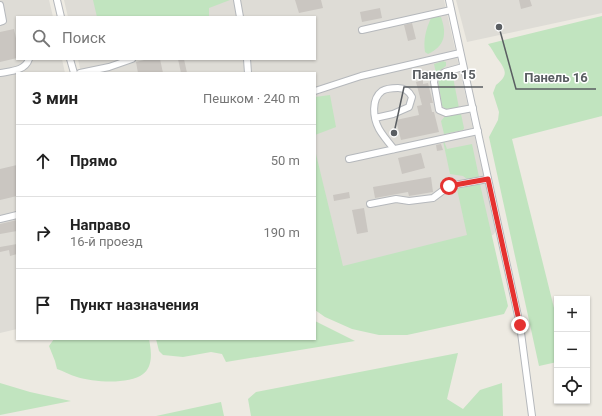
<!DOCTYPE html>
<html lang="ru">
<meta charset="utf-8">
<style>
body{margin:0;font-family:Roboto,sans-serif;background:#f6f6f6;color:#222}
.controls{position:absolute;right:12px;bottom:12px;display:grid;overflow:hidden;border-radius:0px;box-shadow:0 1px 3px #0004}
.controls button{width:36px;height:36px;display:grid;place-items:center;padding:0;border:0;border-bottom:1px solid #e0e0e0;background:#fff;color:#222;font:20px sans-serif}
.stop{position:absolute;width:12px;height:12px;margin:-9px;border:3px solid #e53230;border-radius:50%;background:#fff}
.stop.end{background:#e53230;border-color:#fff;box-shadow:0 1px 4px #0008}
.list{margin:0;padding:0;list-style:none}
h2{display:flex;justify-content:space-between;align-items:center;height:52px;margin:0;padding:0 16px;font-size:17px}
h2 small{font-size:13px;font-weight:400;color:#767676}
.list li{display:grid;grid-template-columns:26px 1fr auto;gap:12px;align-items:center;box-sizing:border-box;height:72px;padding:0 16px;border-top:1px solid #e0e0e0}
.list b{display:block;font-size:15px;white-space:nowrap}
.list p{margin:0;font-size:13px;white-space:nowrap;color:#767676}
.list em{font-size:13px;font-style:normal;color:#767676}
.icon{flex:none;width:22px;height:22px;fill:none;stroke:currentColor;stroke-width:2;stroke-linecap:round;stroke-linejoin:round}
.map{position:relative;flex:none;width:602px;height:416px;overflow:hidden}
.search{position:absolute;background:#fff;box-shadow:0 1px 3px #0004;left:16px;top:16px;width:300px;height:44px;display:flex;align-items:center;gap:10px;box-sizing:border-box;padding:0 14px;border-radius:0px;color:#767676;font-size:15px}
.panel{position:absolute;background:#fff;box-shadow:0 1px 3px #0004;left:16px;top:72px;width:300px;height:268px;border-radius:0px}
.map>svg:first-child{display:block}
.industrial{fill:#dedcd6}
.green{fill:#c1e4bf}
.building{fill:#cac6c1}
.lines{fill:none;stroke-linecap:round;stroke-linejoin:round}
.minor-casing{stroke:#b5b8bc;stroke-width:8}
.minor{stroke:#fff;stroke-width:6}
.route{stroke:#e53230;stroke-width:5}
.leader{fill:none;stroke:#5a5e62;stroke-width:1.5}
.callout-dot{fill:#5a5e62;stroke:#fff;stroke-width:1.5}
.callout-label{font-size:13px;text-anchor:middle;font-weight:bold;fill:#5a5e62;stroke:#fff;stroke-width:3;stroke-linejoin:round;paint-order:stroke}
</style>
<div class="map">
<svg width="602" height="416" viewBox="0 0 602 416">
<rect width="100%" height="100%" fill="#edeae2"/>
<!-- industrial -->
<g class="industrial">
<polygon points="0,0 49,0 53,17 17,17 17,59 62,59 65,73 17,73 17,329 0,333"/>
<polygon points="64,0 444,0 496,231 493,235 334,273 315,192 315,73 81,73 78,59 315,59 315,17 68,17"/>
<polygon points="456,0 602,0 602,13 467,42"/>
</g>
<!-- green -->
<g class="green">
<polygon points="93,0 230,0 209,8 209,16 205,17 97,17"/>
<path d="M435 16 441 17C447 34 445 46 428 54L425 52C423 40 426 29 431 18Z"/>
<path d="M602 16V116L512 139 557 320V362L539 366 489 137 498 120 499 112 493 93 496 85C509 75 506 70 497 58 494 53 492 49 488 44Z"/>
<polygon points="443,61 446,62 446,66 436,73 434,64"/>
<polygon points="452,72 459,108 446,109 442,106 438,79"/>
<polygon points="330,95 336,127 315,135 315,97"/>
<polygon points="461,114 464,128 463,130 444,134 441,121 446,115"/>
<polygon points="443,141 444,141 447,149 472,144 479,177 467,179 463,176 450,174"/>
<polygon points="315,150 343,266 467,235 457,189 480,184 508,306 504,314 407,335 379,335 352,329 325,317 315,310"/>
<polygon points="315,321 355,341 226,362 222,354 211,352 183,357 163,355 159,351 156,339 315,339"/>
<path d="M54 339H149C151 350 154 366 143 374 129 385 93 382 77 377 70 375 63 371 57 369L55 361 49 346Z"/>
<polygon points="458,353 447,399 463,409 480,390 502,383 503,416 251,416 248,399 256,392"/>
<polygon points="0,383 30,392 71,401 0,415"/>
<polygon points="221,402 224,416 156,416"/>
</g>
<!-- building -->
<g class="building">
<polygon points="295,0 321,0 323,8 299,13"/>
<polygon points="519,0 530,0 532,6 521,9"/>
<polygon points="380,8 382,18 362,22 360,12"/>
<polygon points="412,23 416,39 408,41 404,25"/>
<polygon points="14,29 17,43 17,58 0,62 0,32"/>
<polygon points="148,59 160,59 163,73 138,73 136,62"/>
<polygon points="178,59 184,59 187,73 181,73"/>
<polygon points="423,80 423,84 428,83 433,103 430,103 432,112 434,112 439,132 401,140 396,120 419,115 417,106 422,105 416,82"/>
<polygon points="441,144 443,150 437,151 436,145"/>
<polygon points="421,153 425,168 402,174 398,158"/>
<polygon points="17,165 17,196 0,200 0,169"/>
<polygon points="431,177 433,192 409,196 408,192 375,198 373,187"/>
<polygon points="349,192 350,198 334,201 333,195"/>
<polygon points="364,208 368,232 357,234 352,210"/>
<polygon points="17,220 17,231 0,234 0,224"/>
<polygon points="17,244 17,254 10,256 9,250 0,252 0,247"/>
</g>
<g class="lines">
<!-- minor casing -->
<g class="minor-casing">
<g id="minor">
<polyline points="57,0 61,17"/>
<polyline points="237,0 240,17"/>
<polyline points="449,0 520,325 532,416"/>
<polyline points="0,5 3,21 0,22"/>
<polyline points="362,30 451,10"/>
<polyline points="70,59 74,73"/>
<polyline points="247,59 248,73"/>
<polyline points="463,67 445,72 435,78 434,82 439,110 446,113 473,108"/>
<path d="M0 73C11 71 25 71 29 59"/>
<polyline points="80,73 109,67 132,59"/>
<polyline points="315,91 361,76 460,53"/>
<path d="M375 118 393 114 409 107 412 97C409 91 405 88 398 88 393 88 387 88 382 91 371 99 373 118 379 129 383 136 389 143 394 149"/>
<polyline points="349,159 478,131"/>
<polyline points="370,204 396,199 409,201 433,198 449,186 488,179"/>
<polyline points="0,219 17,215"/>
</g>
</g>
<!-- minor -->
<use href="#minor" class="minor"/>
</g>
<g class="lines">
<!-- route -->
<polyline class="route" points="449,186 488,179 520,325"/>
</g>
<!-- callouts -->
<path class="leader" d="M394 133L404 87H483M499 27L516 89H596"/>
<g class="callout-dot">
<circle cx="394" cy="133" r="4"/>
<circle cx="499" cy="27" r="4"/>
</g>
<g class="callout-label">
<text x="444" y="79">Панель 15</text>
<text x="556" y="82">Панель 16</text>
</g>
</svg>
<div class="controls">
<button>+</button>
<button>−</button>
<button><svg class="icon" aria-label="locate" viewBox="0 0 24 24"><circle cx="12" cy="12" r="6"/><path d="M12 2v4M12 18v4M2 12h4M18 12h4"/></svg></button>
</div>
<div class="stop" style="left:449px;top:186px"></div>
<div class="stop end" style="left:520px;top:325px"></div>
<div class="search"><svg class="icon" aria-label="search" viewBox="0 0 24 24"><circle cx="10" cy="10" r="6"/><path d="M15 15l6 6"/></svg>Поиск</div>
<section class="panel">
<h2>3 мин<small>Пешком · 240 m</small></h2>
<ul class="list">
<li><svg class="icon" aria-label="ahead" viewBox="0 0 24 24"><path d="M12 20V5M6 11l6-6 6 6"/></svg><div><b>Прямо</b></div><em>50 m</em></li>
<li><svg class="icon" aria-label="right" viewBox="0 0 24 24"><path d="M7 20v-9h11M14 6l5 5-5 5"/></svg><div><b>Направо</b><p>16-й проезд</p></div><em>190 m</em></li>
<li><svg class="icon" aria-label="arrive" viewBox="0 0 24 24"><path d="M6 21V4h12l-3 4 3 4H6"/></svg><div><b>Пункт назначения</b></div></li>
</ul>
</section>
</div>
